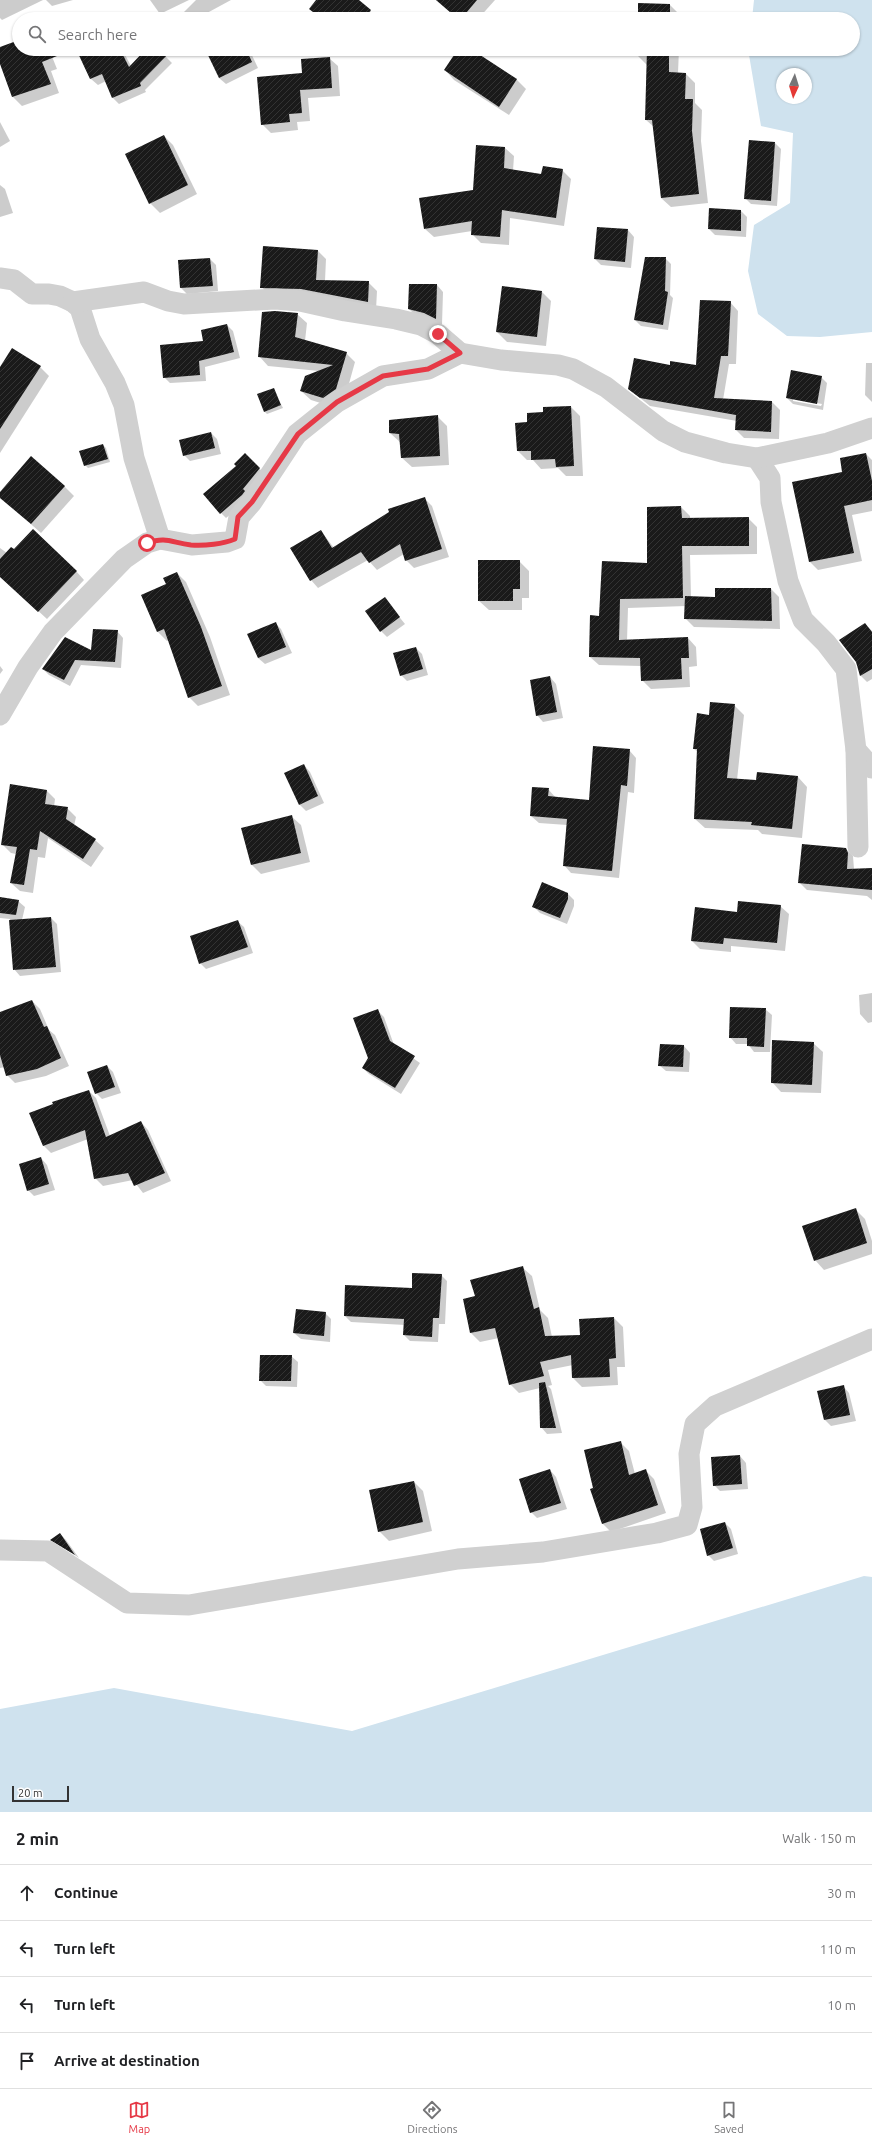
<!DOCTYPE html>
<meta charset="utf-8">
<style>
body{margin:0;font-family:Ubuntu,sans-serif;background:#f6f6f6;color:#202124}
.compass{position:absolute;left:776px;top:68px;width:36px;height:36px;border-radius:50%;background:#fff;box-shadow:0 1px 3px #0004;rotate:184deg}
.scale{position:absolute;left:12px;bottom:10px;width:57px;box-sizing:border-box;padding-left:4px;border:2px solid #333;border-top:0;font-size:11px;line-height:14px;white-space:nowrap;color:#333;-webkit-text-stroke:3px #fff;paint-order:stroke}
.stop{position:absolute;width:12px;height:12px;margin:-9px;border:3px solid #e63946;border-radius:50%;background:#fff}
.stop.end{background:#e63946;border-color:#fff;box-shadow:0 1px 4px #0008}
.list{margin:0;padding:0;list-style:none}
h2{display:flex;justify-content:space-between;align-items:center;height:52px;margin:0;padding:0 16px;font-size:17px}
h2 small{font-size:13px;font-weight:400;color:#757577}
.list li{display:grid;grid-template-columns:26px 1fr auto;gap:12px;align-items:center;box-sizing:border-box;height:56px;padding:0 16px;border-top:1px solid #e0e0e0}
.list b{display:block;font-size:15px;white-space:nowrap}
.list em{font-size:13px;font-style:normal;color:#757577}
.icon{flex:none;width:22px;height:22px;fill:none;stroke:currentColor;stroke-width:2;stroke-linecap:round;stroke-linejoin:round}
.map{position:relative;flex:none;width:872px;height:1812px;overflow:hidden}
.search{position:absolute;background:#fff;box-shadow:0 1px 3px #0004;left:12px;right:12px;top:12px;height:44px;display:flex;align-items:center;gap:10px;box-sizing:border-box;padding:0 14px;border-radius:22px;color:#757577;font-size:15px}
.sheet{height:276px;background:#fff}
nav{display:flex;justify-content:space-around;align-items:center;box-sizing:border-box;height:56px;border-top:1px solid #e0e0e0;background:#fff;font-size:11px;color:#757577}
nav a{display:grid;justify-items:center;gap:2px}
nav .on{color:#e63946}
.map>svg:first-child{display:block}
.water{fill:#cfe2ee;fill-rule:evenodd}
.shadow{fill:#0003;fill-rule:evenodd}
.building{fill:url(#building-hatch)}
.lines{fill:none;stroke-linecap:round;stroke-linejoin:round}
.minor{stroke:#d0d0d0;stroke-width:21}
.route{stroke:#e63946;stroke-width:5}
</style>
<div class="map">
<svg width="872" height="1812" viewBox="0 0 872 1812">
<defs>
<pattern id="building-hatch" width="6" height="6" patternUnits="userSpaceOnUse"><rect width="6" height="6" fill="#1a1a1a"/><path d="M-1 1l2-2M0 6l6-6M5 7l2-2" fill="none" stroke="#333"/></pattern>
</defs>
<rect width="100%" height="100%" fill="#fff"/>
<!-- water -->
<g class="water">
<path d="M754 0H872V332L820 337 787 336 758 314 748 271 754 225 790 203 793 133 761 126 748 49H853V19H752ZM782 74H806V98H782Z"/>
<polygon points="864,1576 872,1577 872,1812 0,1812 0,1709 114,1688 352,1731"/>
</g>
<!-- shadow -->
<g class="shadow">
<polygon points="0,0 43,0 2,20 0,18"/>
<polygon points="46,0 73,0 52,6"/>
<polygon points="150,0 189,0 160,14"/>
<polygon points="196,0 231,0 196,19 187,19 182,14"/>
<polygon points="317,0 358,0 379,19 321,19 310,9"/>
<polygon points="436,0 495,0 478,19 458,19"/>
<polygon points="670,5 679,14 679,19 639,19"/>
<polygon points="19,42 19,49 49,49 57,69 51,71 59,93 22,106 13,97 0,61 0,48"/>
<polygon points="88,49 122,49 131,66 148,49 158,49 172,63 145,90 146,92 119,104 113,98 106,81 98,85 91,79 79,53"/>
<polygon points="215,49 249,49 258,68 226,84 219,78"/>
<polygon points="459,49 469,49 517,80 526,89 509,115 454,80 445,70"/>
<polygon points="638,49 679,49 678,73 686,74 695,83 695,103 702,110 701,141 708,203 671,207 661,198 654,127 646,120 647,65 638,56"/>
<polygon points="329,58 338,66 340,96 308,98 310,121 297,122 298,130 271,133 262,124 303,74"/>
<polygon points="0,122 10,141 0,147"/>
<polygon points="164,136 173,145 197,194 160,213 150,203"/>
<polygon points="749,141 775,143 781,149 777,206 751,204 745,198"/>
<polygon points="505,148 514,156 513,171 542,175 562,170 571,179 564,226 510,218 509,245 481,243 472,234 472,231 434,237 425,229 474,190"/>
<polygon points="0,185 5,189 13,213 0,217"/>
<polygon points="710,209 741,211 747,217 746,237 715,235 709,229"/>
<polygon points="598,228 628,230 634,237 631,268 601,265 595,259"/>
<polygon points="318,251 326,259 325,281 368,282 377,291 376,310 270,296 262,287"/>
<polygon points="665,258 671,264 670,295 673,298 668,330 641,326 635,320"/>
<polygon points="210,259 216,265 218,291 187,294 181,288"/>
<polygon points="437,285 443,292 442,325 415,315 409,309"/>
<polygon points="502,287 542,292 551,301 546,346 507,342 497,332"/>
<polygon points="730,302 738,311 736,364 729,364 723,400 772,402 780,410 779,439 744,438 736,430 737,421 650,406 629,389 670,366 697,366"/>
<polygon points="297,314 307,323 305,341 346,353 355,362 345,398 333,407 311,400 301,391 319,371 268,366 259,356"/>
<polygon points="227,325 233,331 240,358 205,367 206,381 170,383 164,377"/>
<polygon points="866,363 872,363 872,402 865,395"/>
<polygon points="40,367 49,376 0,453 0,369"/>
<path d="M821 377 827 383 823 410 793 404 787 398ZM793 399 822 404 821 406 793 401Z"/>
<polygon points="273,389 283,408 267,414 265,412"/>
<polygon points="571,407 580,416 583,476 566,476 558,468 541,469 533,460 527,460 518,451 528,423 544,413"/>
<polygon points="437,416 447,426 449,465 412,467 402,458 401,443 390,433"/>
<polygon points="211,433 217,439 221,454 190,461 184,455"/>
<polygon points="103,445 106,448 110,462 88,468 85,465"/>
<polygon points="866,454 872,460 872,511 852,515 862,561 818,570 810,562 844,473"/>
<polygon points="245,455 265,474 248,500 226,518 221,513 237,466"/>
<polygon points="64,486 74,496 41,533 0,497 0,494"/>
<polygon points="424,498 432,506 449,557 414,568 406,560 404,554 377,570 368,560 318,588 311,580 321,531 334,548"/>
<polygon points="681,507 690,516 690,519 748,518 757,527 757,554 690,555 691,597 716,598 771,589 779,597 780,629 694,627 685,618 686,606 628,608 627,641 688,638 696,647 697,666 689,667 690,687 651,689 642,680 641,666 599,665 590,657 600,617 648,564"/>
<polygon points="0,548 7,553 14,551 76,571 84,580 47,619 0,576"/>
<polygon points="519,561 529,571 529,598 522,598 522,610 489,610 479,601"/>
<polygon points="177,573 186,582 210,637 230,695 198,706 189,697 169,640 167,641 158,632 142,595 167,585"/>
<polygon points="384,598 405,624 387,637 381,631"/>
<polygon points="275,623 281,629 292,653 265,664 258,658 248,634"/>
<polygon points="865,624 872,631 872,679 867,682 861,676 856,661"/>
<polygon points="117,631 123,638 121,668 81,665 70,686 49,675 43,669 92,652"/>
<polygon points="416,648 422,654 428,675 407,681 401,675"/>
<polygon points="0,666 3,670 0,674"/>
<polygon points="550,677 556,684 563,718 543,722 537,715"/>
<polygon points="734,705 744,715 737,780 757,781 798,777 807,787 802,838 762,834 758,830 705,828 695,819 698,752 694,749 710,716"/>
<polygon points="629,750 636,758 634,793 628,792 619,878 571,873 564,865 567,825 539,823 531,816 548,789 556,798 589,801"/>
<polygon points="304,765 310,772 324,803 306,811 299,804"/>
<polygon points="11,786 47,791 55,799 54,807 67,808 76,817 74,826 95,840 104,848 91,867 48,838 45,858 38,857 33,893 20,891 11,883 16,854 11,853 2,844"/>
<polygon points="291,816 301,825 310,862 261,874 252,865 243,828"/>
<polygon points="846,849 853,856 854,869 872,869 872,900 867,896 807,890 800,883"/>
<polygon points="568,894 574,900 574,906 567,924 540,913 534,907"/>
<polygon points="0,898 18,901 25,907 22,920 51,918 57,924 61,972 20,976 14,969 10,919 0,918"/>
<polygon points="780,906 789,914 785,951 731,946 731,952 700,949 692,941 738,913"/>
<polygon points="237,921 244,927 253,953 206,969 200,963"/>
<polygon points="872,993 872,1022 868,1023 860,1014 859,995"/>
<polygon points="32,1001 40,1009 49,1030 55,1035 69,1066 46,1076 15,1083 7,1075 5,1067 0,1068 0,1013"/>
<polygon points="765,1009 772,1015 770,1052 754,1052 748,1044 736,1044 730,1037"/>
<polygon points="377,1010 384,1017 394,1045 420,1063 401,1094 369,1074 363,1068 370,1058"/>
<polygon points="813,1043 823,1052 821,1093 781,1092 772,1082"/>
<polygon points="684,1046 690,1053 689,1072 666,1071 659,1065"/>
<polygon points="107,1066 113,1072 121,1093 102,1099 96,1093"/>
<polygon points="89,1091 96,1098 110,1136 141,1122 148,1130 171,1181 143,1193 133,1180 103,1186 95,1178 88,1139 51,1153 43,1145 54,1104"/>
<polygon points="41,1158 47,1165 55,1190 34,1196 28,1190"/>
<polygon points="855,1209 865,1219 872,1241 872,1254 824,1270 815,1260"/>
<polygon points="523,1268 532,1276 540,1310 548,1318 552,1337 581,1336 614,1318 623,1327 625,1367 617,1367 618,1385 582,1387 573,1378 573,1365 548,1370 552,1385 548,1386 551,1389 562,1433 547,1434 541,1427 540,1388 519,1393 510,1384 499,1338 480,1342 471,1333 464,1299 476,1297"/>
<polygon points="441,1275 447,1281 445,1324 439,1324 438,1342 410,1341 404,1335 405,1325 351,1322 345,1316 412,1289"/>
<polygon points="325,1313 331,1319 330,1342 301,1339 294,1333"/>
<polygon points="291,1356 298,1362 297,1387 266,1386 260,1380"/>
<polygon points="843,1386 849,1393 856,1421 831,1426 825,1420 819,1392"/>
<polygon points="621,1443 629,1451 635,1474 645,1470 654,1479 666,1513 611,1532 603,1524 591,1490 594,1488"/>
<polygon points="740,1456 746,1463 748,1489 720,1491 714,1485"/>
<polygon points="550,1470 556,1477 567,1509 537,1518 531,1512"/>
<polygon points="414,1482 423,1491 432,1531 389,1541 379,1531"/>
<polygon points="725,1523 731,1529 738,1554 714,1561 708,1555"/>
<polygon points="60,1534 66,1540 79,1558 52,1540"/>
</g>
<!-- building -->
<g class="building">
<polygon points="316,0 359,0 371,10 364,19 322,19 309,9"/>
<polygon points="436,0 477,0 461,19 458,19"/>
<polygon points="638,3 670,4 670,19 638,19"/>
<polygon points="19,40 19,49 72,50 42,62 51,84 12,97 0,64 0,47"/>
<polygon points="76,49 120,49 129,67 146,49 173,49 140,83 141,86 112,98 102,74 90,79"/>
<polygon points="205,49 246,49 252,62 219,78"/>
<polygon points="458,49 471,49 517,79 499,107 444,70"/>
<polygon points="647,49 669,49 669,72 686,73 685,99 693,99 692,131 699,194 661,198 652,120 645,120"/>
<polygon points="330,57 332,88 300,90 302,113 289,114 290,122 261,125 257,77 302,73 301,59"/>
<polygon points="164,135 188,185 149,204 125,154"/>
<polygon points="749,140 775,142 771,201 744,199"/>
<polygon points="476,145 505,147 504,168 541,174 543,166 563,169 556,218 502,210 500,237 471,235 472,221 424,229 419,198 473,190"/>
<polygon points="709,208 741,210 741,231 708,229"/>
<polygon points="597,227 628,229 625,262 594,259"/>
<polygon points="263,246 318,250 316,280 369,281 368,302 301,289 260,288"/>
<polygon points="645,257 666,257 665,291 668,292 663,325 634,320"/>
<polygon points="210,258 213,286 180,288 178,260"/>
<polygon points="409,284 437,284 436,319 424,313 408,309"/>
<polygon points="502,286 542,291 537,337 496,332"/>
<polygon points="700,300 731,301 728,356 721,356 714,398 772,401 771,432 735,430 736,415 640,398 628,389 634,358 670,365 670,361 696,365"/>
<polygon points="275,311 298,313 295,337 347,352 336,389 323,398 300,391 305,376 333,365 258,357 262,312"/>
<polygon points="227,324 234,352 199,361 200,375 163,378 160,345 203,341 201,330"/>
<polygon points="12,348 41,366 0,429 0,367"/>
<polygon points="791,370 822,376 817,404 786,398"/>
<polygon points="274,388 281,405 264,412 257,394"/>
<polygon points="571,406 574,466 556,467 555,459 531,460 531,451 517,451 515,423 527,422 527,413 543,412 543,407"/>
<polygon points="438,415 440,456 401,458 399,434 389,433 389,420"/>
<polygon points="211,432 215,448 183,456 179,440"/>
<polygon points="103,444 108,459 84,466 79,451"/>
<polygon points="245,453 260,468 243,489 245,491 242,495 220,514 203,494 236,466 234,464"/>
<polygon points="866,453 872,481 872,500 844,506 854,553 809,562 792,482 842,472 840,458"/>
<polygon points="31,456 65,486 31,524 0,498 0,492"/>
<polygon points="425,497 442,549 405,561 400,544 369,563 361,552 310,581 290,548 321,530 332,548 389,512 388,509"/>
<polygon points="681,506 682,518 749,517 749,546 682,546 683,598 620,599 619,640 688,637 689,658 681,658 682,679 641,681 640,658 589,657 590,615 599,616 602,561 647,563 647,507"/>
<polygon points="33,529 77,571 38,612 0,577 0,559 11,547 14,549"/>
<polygon points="478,560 520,560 520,589 513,589 513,601 478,601"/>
<polygon points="177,572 201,627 222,686 188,698 164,629 157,632 141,595 166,584 163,578"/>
<polygon points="715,588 771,588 772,621 684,619 685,596 715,597"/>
<polygon points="385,597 400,617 380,632 365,611"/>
<polygon points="276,622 286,647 258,658 247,634"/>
<polygon points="865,623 872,632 872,669 860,676 856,662 839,640"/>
<polygon points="93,629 118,630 115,662 75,660 64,680 42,669 65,637 91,650"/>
<polygon points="416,647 423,669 400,676 393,653"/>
<polygon points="550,676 557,712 536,716 530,680"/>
<polygon points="710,702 735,704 727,778 756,780 757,772 798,776 792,829 751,825 752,822 694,819 697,749 693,749 697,713 709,715"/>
<polygon points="593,746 630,749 627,786 621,785 612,871 563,866 567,819 530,816 532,787 549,788 548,796 589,800"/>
<polygon points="304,764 318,796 299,805 284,773"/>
<polygon points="10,784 47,790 45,804 68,807 66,819 96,839 83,859 40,831 37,850 30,849 24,885 10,883 17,847 1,845"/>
<polygon points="292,815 301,853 251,865 241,828"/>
<polygon points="802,844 846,848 848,853 847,869 872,868 872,890 798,883"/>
<polygon points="542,882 568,893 568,899 560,918 532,907"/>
<polygon points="0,897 19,900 16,915 0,913"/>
<polygon points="738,901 781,905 777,943 724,938 723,944 691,941 695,907 737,912"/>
<polygon points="51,917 56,967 13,970 9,920"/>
<polygon points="238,920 248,947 199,964 190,936"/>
<polygon points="32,1000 44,1027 47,1026 61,1058 37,1069 6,1076 0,1055 0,1012"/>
<polygon points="730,1007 766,1008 764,1047 747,1046 747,1038 729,1038"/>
<polygon points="378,1009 390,1041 415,1056 395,1088 362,1068 368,1058 353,1018"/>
<polygon points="772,1040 814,1042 812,1085 771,1083"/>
<polygon points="660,1044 684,1045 683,1067 658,1066"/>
<polygon points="107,1065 115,1087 95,1094 87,1072"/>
<polygon points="89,1090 106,1137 141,1121 165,1173 134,1186 128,1173 94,1179 85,1130 43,1146 29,1113 53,1104 52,1102"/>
<polygon points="41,1157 49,1184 27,1191 19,1164"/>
<polygon points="856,1208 867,1243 814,1261 802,1226"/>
<polygon points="523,1266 534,1309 539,1307 545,1336 580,1335 579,1319 614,1317 616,1358 609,1359 610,1377 572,1378 571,1355 540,1362 544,1376 509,1385 495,1328 470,1333 463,1299 475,1296 470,1280"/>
<polygon points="412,1273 442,1274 439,1318 433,1318 432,1337 403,1335 404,1319 344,1316 345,1285 412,1288"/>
<polygon points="296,1309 326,1312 324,1336 293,1333"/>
<polygon points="260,1355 292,1355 291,1381 259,1381"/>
<polygon points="545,1382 556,1428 540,1428 539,1383"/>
<polygon points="844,1385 850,1415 824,1420 817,1391"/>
<polygon points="621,1441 629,1475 646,1469 658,1505 602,1524 590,1489 593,1488 584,1450"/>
<polygon points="740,1455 742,1484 713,1486 711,1457"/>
<polygon points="550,1469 561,1503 530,1513 519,1479"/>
<polygon points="414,1481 423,1522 378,1532 369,1490"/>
<polygon points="725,1522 733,1548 707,1556 700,1529"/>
<polygon points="60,1533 75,1555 50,1540"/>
</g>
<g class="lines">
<!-- minor -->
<g class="minor">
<polyline points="0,278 14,280 32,294 49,294 60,296 73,302 80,308 90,339 115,383 124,405 134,458 160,539"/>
<polyline points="73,302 144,292 168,301 184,304 275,299 300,301 345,311 396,319 421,325 438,334 460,353"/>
<polyline points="757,458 770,478 771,502 788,581 803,620 826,643 846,669 856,750 872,768"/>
<polyline points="0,715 28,667 53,632 124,559 147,543 160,539 192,545 227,542 235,539 239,517 252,502 297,434 337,402 383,376 428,369 460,353 501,360 558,365 573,369 606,387 663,431 685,442 726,453 757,458 828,443 872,428"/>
<polyline points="856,750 858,847"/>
<polyline points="0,1550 48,1551 127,1603 189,1605 458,1559 543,1552 657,1533 687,1525 692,1507 689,1454 695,1424 715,1406 872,1339"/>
</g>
</g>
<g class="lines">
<!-- route -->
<path class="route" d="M147 543C167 536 172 543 191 545 205 546 223 544 235 539L238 517 252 502 298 434 337 402 383 376 428 369 460 353 438 334"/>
</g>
</svg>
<svg class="compass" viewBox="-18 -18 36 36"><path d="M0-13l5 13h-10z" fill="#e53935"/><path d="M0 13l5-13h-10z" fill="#757577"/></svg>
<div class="scale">20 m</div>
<div class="stop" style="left:147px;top:543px"></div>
<div class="stop end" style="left:438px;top:334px"></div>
<div class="search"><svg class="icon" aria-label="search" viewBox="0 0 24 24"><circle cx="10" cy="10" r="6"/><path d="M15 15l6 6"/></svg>Search here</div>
</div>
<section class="sheet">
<h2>2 min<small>Walk · 150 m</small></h2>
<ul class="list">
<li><svg class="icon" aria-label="ahead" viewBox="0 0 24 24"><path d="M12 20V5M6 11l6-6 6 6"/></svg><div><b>Continue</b></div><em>30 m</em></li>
<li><svg class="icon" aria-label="left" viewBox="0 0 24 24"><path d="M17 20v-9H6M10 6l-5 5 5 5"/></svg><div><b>Turn left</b></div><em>110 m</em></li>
<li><svg class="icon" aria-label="left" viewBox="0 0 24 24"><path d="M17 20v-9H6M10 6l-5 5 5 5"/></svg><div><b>Turn left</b></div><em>10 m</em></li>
<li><svg class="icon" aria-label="arrive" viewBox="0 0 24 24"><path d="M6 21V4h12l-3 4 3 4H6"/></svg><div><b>Arrive at destination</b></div></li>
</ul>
</section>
<nav>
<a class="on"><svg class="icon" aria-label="map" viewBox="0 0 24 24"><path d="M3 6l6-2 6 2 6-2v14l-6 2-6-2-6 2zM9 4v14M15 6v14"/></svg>Map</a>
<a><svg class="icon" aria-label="directions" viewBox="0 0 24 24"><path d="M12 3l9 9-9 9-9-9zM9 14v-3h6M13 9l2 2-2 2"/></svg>Directions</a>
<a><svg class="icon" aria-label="saved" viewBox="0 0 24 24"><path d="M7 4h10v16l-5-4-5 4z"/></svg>Saved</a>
</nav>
